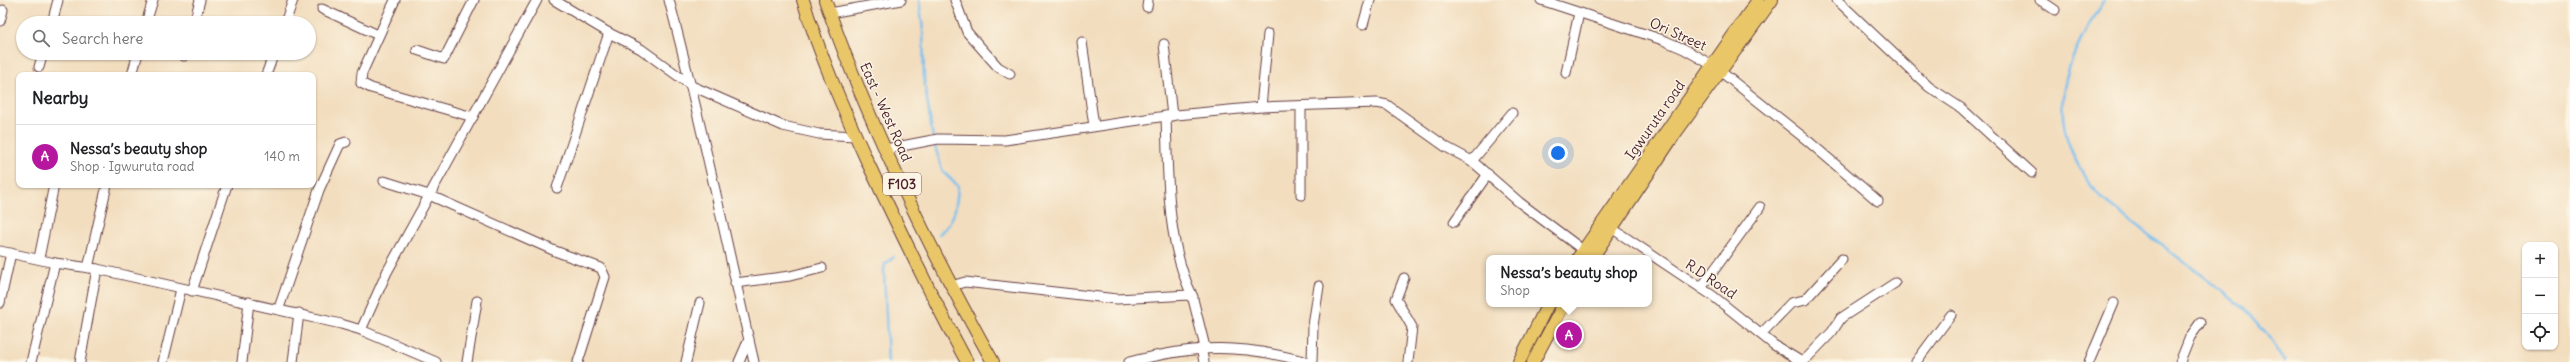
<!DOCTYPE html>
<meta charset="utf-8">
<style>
body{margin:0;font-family:Delius,sans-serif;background:#f2f2f2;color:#202124}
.controls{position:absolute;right:12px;bottom:12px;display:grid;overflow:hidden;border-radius:8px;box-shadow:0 1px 3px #0004}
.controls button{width:36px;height:36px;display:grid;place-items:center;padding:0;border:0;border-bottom:1px solid #e0e0e0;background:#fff;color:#202124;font:20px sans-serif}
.you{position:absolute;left:1558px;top:153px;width:14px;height:14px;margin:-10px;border:3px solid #fff;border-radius:50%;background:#1a73e8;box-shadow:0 0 0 6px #1a73e833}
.badge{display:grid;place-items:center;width:26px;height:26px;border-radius:50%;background:#b5179e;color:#fff;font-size:13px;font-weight:700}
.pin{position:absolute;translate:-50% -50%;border:2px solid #fff;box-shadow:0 1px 4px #0006}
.popup{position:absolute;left:1486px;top:255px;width:166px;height:52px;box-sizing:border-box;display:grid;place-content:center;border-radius:8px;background:#fff;filter:drop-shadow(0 1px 3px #0005);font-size:13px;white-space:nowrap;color:#757577}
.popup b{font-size:15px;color:#202124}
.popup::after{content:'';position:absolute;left:50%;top:100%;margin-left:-8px;border:8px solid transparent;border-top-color:#fff}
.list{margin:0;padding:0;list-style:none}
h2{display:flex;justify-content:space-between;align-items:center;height:52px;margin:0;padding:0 16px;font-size:17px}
h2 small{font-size:13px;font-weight:400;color:#757577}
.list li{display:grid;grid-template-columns:26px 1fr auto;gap:12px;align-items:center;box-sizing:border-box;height:64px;padding:0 16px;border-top:1px solid #e0e0e0}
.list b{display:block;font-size:15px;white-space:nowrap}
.list p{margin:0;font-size:13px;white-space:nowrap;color:#757577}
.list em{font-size:13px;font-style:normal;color:#757577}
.icon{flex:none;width:22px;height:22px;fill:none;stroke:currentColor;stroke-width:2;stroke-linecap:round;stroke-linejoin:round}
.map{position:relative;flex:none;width:2570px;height:362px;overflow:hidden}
.search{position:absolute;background:#fff;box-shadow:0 1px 3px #0004;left:16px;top:16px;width:300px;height:44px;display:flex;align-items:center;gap:10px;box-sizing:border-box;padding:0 14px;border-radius:22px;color:#757577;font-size:15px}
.panel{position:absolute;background:#fff;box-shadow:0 1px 3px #0004;left:16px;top:72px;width:300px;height:116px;border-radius:8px}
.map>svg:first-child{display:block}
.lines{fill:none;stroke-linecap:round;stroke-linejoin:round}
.stream{stroke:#78bff0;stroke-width:2.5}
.minor-casing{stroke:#633c41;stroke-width:11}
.major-casing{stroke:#633c41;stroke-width:14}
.minor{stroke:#fff;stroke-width:9}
.major{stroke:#e9c769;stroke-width:12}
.labels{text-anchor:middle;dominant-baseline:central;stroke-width:3;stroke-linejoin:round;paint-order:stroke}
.shield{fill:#fcf5e5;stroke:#7f5f63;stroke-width:1}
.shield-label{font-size:13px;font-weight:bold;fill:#4a1f2b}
.street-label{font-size:14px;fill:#4a1f2b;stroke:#fcf5e5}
</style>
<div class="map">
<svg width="2570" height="362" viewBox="0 0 2570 362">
<rect width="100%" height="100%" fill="#fcf5e5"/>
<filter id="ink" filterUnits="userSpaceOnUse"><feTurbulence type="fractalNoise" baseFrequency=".025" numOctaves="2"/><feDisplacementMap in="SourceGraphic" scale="8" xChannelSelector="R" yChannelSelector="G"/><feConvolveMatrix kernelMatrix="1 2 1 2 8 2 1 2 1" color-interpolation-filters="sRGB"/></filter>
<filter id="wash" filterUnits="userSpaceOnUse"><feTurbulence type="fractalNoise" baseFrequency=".012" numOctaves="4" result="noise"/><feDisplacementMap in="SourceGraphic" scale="16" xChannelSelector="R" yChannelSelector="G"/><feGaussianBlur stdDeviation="0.9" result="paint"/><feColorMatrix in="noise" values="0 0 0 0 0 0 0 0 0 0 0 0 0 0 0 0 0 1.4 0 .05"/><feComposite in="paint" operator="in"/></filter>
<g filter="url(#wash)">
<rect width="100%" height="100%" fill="#f2ddbe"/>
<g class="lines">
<!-- stream -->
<g class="stream">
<polyline points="919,0 923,30 924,80 933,138"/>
<path d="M2104 0C2057 71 2042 128 2101 198L2245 309 2268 336 2285 362"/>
<path d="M934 143 943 172 958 186C957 204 955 223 939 234"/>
<polyline points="888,362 884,270 885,264 894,257"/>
</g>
</g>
</g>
<g filter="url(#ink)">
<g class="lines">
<!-- minor casing -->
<g class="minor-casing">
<g id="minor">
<polyline points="395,0 362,73 361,83 371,88 473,117"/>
<polyline points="554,0 609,33 641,49 692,86 783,126 819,134 855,136"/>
<path d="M669 0C701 120 726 241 754 362"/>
<polyline points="955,0 967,32 998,67 1010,74"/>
<polyline points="1541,0 1663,40 1684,49 1712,65"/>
<polyline points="1837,0 1929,87 1961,108 2032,173"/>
<polyline points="2040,0 2055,10"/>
<polyline points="1147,7 1148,0"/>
<polyline points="322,9 378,35"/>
<polyline points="830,13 901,0"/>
<polyline points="0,21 3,10"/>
<polyline points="52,23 58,0"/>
<polyline points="146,23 153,0"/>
<polyline points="194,23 200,0"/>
<polyline points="285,23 293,0"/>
<polyline points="1363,25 1370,0"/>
<polyline points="1082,42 1094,126"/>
<polyline points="1164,44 1172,116"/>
<polyline points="417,50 444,59 474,0"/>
<polyline points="184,56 184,53"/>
<polyline points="39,67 43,53"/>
<polyline points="1720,71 1808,141 1878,201"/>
<polyline points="1566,73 1579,13"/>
<polyline points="132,75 138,53"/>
<polyline points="266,75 274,53"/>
<polyline points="1301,106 1301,195"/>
<polyline points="1261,107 1268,34"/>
<path d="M1166 116C1168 176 1166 243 1193 297"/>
<polyline points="886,149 938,139 1005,140 1166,116 1261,107 1377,103 1387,105 1446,147 1472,161 1519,202 1583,250"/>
<polyline points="1472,161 1512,113"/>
<polyline points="384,181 429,195 555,251 601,268 605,277 578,362"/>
<polyline points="557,188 609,33"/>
<polyline points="1454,222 1488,174"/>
<polyline points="1607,225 1713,296 1774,345 1802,362"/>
<polyline points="0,251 55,263 97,269 341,324 361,330 436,362"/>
<polyline points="39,258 54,185"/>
<polyline points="88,268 107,185"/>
<polyline points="1404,278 1396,299 1412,327 1408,362"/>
<polyline points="735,283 790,276 822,268"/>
<polyline points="951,286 965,282 1117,299 1189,295 1193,299 1205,347"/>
<polyline points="1701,288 1760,207"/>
<polyline points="192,291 227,185"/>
<polyline points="0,303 11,253"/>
<polyline points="279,308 319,190 340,144 346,142"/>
<polyline points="361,330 387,272 537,0"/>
<polyline points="1761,334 1791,303 1805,300 1842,259"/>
<polyline points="1201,348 1204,362"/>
<polyline points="31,362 55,263"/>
<polyline points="80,362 97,269"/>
<polyline points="163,362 181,289"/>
<polyline points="242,362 249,302"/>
<polyline points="293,362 299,313"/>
<polyline points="467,362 477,301"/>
<polyline points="686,362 700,303"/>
<polyline points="739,362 749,339"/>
<path d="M1129 362C1197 345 1238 343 1307 362"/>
<polyline points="1312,362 1313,326 1319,286"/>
<polyline points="1803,362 1832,332 1841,318 1895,283"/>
<polyline points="1916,362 1951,315"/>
<polyline points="2089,362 2114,303"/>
<polyline points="2180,362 2190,337 2200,323"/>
</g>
</g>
<!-- major casing -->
<g class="major-casing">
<g id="major">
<path d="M803 0C820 56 843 108 867 161 899 229 931 296 967 362"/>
<path d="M825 0C869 126 928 246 993 362"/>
<polyline points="1578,258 1758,0"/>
<polyline points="1592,258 1674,135 1772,0"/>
<polyline points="1519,362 1548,304"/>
<polyline points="1533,362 1564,304"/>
</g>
</g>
<!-- minor -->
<use href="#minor" class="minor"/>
<!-- major -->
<use href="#major" class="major"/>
</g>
</g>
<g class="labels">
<!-- shield labels -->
<rect class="shield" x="883" y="173" width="38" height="22" rx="3"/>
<g class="shield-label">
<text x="902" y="184">F103</text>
</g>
<!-- street labels -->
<g class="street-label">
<text transform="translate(1678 34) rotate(24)">Ori Street</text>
<text transform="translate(886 112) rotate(66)">East - West Road</text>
<text transform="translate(1655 120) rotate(-55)">Igwuruta road</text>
<text transform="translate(1711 279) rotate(34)">R.D Road</text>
</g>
</g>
</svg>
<div class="controls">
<button>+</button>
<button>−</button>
<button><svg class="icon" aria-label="locate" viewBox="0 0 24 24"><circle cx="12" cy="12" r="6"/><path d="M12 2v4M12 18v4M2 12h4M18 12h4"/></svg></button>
</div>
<div class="you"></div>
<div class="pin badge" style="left:1569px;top:335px">A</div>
<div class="popup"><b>Nessa’s beauty shop</b>Shop</div>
<div class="search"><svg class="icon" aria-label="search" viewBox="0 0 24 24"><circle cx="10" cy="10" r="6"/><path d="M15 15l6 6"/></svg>Search here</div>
<section class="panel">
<h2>Nearby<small></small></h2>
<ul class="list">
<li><span class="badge">A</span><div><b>Nessa’s beauty shop</b><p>Shop · Igwuruta road</p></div><em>140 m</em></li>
</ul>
</section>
</div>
